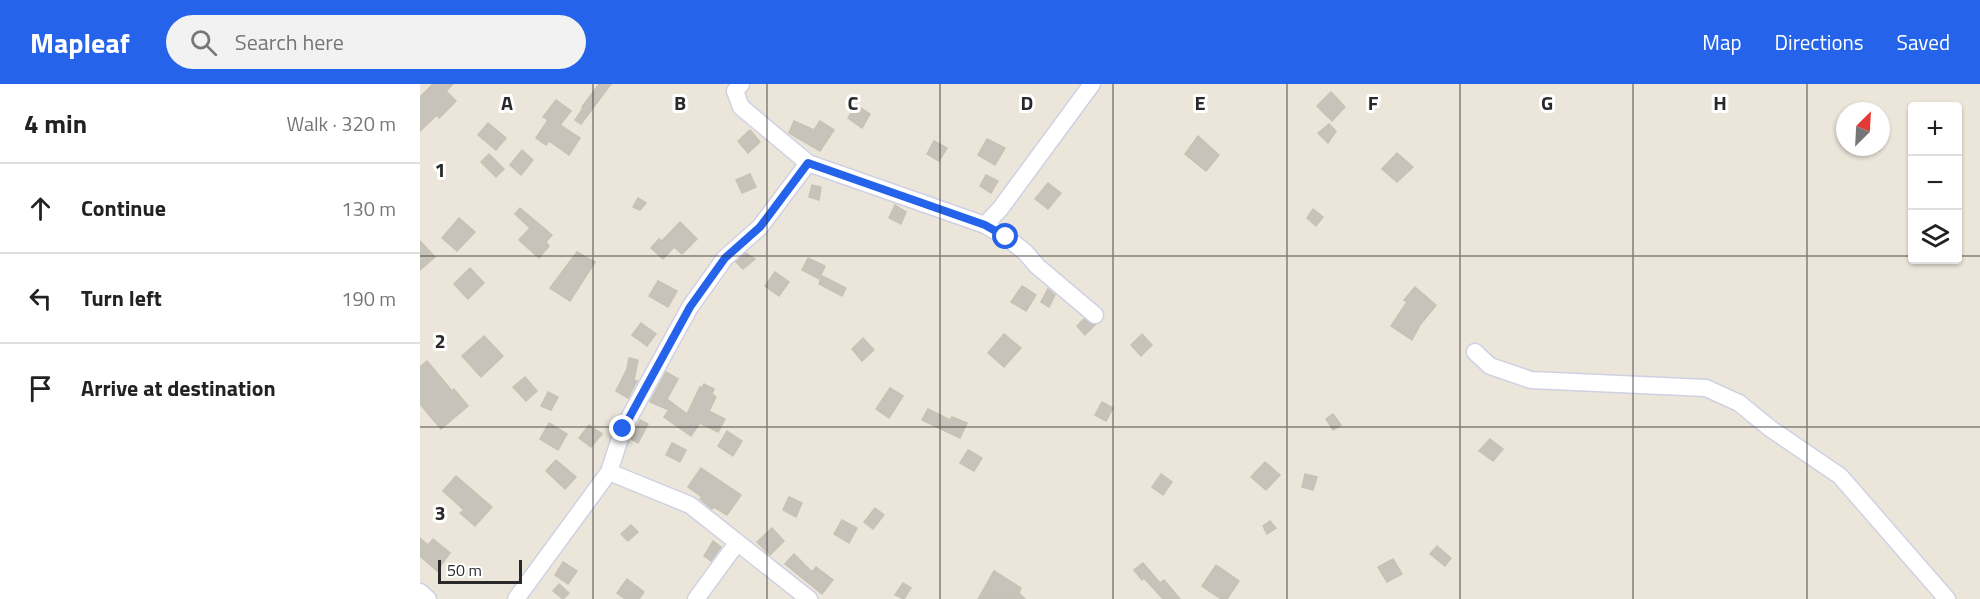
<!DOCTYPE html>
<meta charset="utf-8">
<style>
body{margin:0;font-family:"Titillium Web",sans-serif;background:#f2f2f2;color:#222}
.controls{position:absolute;right:18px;top:18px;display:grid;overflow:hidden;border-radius:6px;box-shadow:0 2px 4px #0004}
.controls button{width:54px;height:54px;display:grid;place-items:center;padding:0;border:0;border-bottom:2px solid #e0e0e0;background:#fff;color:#222;font:30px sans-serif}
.compass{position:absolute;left:1416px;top:18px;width:54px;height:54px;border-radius:50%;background:#fff;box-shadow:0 2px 4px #0004;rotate:24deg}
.scale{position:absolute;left:18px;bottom:15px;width:84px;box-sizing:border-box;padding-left:6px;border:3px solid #292929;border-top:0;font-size:16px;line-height:21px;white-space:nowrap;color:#292929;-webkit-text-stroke:4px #fff;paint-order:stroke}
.stop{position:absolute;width:18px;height:18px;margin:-14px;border:4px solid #2563eb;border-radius:50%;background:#fff}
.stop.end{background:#2563eb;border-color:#fff;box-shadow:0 2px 6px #0008}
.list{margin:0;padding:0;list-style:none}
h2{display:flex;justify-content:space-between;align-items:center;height:78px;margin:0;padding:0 24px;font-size:26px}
h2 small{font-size:20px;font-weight:400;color:#767676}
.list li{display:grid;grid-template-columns:39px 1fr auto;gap:18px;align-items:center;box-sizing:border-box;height:90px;padding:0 24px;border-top:2px solid #e0e0e0}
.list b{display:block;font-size:22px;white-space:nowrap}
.list em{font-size:20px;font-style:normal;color:#767676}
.icon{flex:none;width:33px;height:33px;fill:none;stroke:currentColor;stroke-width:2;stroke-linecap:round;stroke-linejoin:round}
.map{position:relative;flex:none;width:1560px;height:515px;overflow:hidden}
header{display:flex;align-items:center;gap:36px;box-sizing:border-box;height:84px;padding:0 30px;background:#2563eb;color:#fff}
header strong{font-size:28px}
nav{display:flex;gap:33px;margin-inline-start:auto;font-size:21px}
.search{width:420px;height:54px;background:#f2f2f2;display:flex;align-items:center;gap:15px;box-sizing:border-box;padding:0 21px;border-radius:33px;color:#767676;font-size:22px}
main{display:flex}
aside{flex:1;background:#fff}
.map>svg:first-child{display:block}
.building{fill:#c7c3ba;stroke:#c7c2b4;stroke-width:1.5}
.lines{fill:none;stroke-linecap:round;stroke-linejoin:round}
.minor-casing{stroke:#cfd1e3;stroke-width:19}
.minor{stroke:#fff;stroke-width:16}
.route{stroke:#2563eb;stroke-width:8}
.grid{fill:none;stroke:#292929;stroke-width:1.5;stroke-opacity:0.55}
.grid-label{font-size:20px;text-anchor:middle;font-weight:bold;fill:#292929;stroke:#fff;stroke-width:6;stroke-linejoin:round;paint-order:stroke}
</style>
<header>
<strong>Mapleaf</strong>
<div class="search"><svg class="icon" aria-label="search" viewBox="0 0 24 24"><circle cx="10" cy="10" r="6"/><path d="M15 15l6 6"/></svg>Search here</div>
<nav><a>Map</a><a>Directions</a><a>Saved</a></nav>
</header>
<main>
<aside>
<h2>4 min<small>Walk · 320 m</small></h2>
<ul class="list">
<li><svg class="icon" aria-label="ahead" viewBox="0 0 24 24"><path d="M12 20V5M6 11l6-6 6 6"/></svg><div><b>Continue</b></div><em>130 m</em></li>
<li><svg class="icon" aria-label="left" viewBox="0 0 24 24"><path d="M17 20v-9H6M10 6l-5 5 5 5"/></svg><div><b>Turn left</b></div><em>190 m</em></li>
<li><svg class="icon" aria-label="arrive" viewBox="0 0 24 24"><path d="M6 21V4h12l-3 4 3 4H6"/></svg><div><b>Arrive at destination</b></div></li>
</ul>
</aside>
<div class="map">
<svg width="1560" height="515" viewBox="0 0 1560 515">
<rect width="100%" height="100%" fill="#ece6da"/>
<!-- building -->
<g class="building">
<polygon points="13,0 33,0 26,7 36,17 19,34 17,31 0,47 0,13"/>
<polygon points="179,0 191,0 161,40 155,36 163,24 162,23"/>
<polygon points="911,8 925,23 912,37 897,22"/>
<polygon points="136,16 151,27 140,41 160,54 149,71 129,57 126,61 116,54 128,36 123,33"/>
<polygon points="436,21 450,30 442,44 428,34"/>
<polygon points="374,37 394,46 400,37 414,46 400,67 369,49"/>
<polygon points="68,39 86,54 76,66 58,51"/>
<polygon points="909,40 916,47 908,59 898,49"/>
<polygon points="330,46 340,58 328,69 318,57"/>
<polygon points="778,52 799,71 786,87 765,70"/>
<polygon points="567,55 585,64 575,81 558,71"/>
<polygon points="514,57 527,64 519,77 507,70"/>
<polygon points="102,66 113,76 101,91 90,81"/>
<polygon points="977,69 993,83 977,98 962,85"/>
<polygon points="69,70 84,85 76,93 61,78"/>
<polygon points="330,90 336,103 322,109 316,96"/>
<polygon points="566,91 578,97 571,109 560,102"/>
<polygon points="628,99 641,109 628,125 615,115"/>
<polygon points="392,101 401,103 399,116 389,113"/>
<polygon points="218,114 226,119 220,126 213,123"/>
<polygon points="475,121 486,128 481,140 469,134"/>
<polygon points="100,124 132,151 126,158 129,162 119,174 99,156 110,144 95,130"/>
<polygon points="893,125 903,133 896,142 887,134"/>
<polygon points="39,134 55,148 37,167 22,154"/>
<polygon points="260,138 277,155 262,170 254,163 243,175 231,164 239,155 242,157"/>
<polygon points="0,157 15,173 0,186"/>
<polygon points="157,168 175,178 150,217 130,204"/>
<polygon points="326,169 335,175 323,185 316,178"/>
<polygon points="388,174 405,182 399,195 382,186"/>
<polygon points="50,184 64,199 48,215 34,200"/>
<polygon points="355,188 369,198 359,212 345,202"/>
<polygon points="402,192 426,204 422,212 399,200"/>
<polygon points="238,197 257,207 248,223 229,212"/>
<polygon points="602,202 616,211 606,227 591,218"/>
<polygon points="995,203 1016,221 1000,241 992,256 971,242 987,218 984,216"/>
<polygon points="628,205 635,211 629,223 621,218"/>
<polygon points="664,235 675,241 665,251 657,242"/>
<polygon points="221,239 236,250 227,262 212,251"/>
<polygon points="584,250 601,264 584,283 568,269"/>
<polygon points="722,250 732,261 721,272 711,261"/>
<polygon points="64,252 83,272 61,293 42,272"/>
<polygon points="443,254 454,266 442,277 432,265"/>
<polygon points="209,274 218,276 214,296 217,297 208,314 196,307 207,285"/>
<polygon points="7,277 32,307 34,305 48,322 21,345 0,320 0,283"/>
<polygon points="246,288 258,295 247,315 267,330 280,303 282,304 284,300 294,305 292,310 296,313 289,327 305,335 298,348 280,339 271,352 244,333 249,326 230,318"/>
<polygon points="105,293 117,307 106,317 93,303"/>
<polygon points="470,304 483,312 469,334 456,325"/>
<polygon points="128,308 138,313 131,326 121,322"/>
<polygon points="682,318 693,324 686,337 675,331"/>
<polygon points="508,325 530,336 532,333 547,339 540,354 502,336"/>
<polygon points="913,330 921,341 913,346 906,335"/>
<polygon points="220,336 228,340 218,359 211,355"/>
<polygon points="129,339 147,350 138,366 120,355"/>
<polygon points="169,341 182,350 171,363 159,354"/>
<polygon points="307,347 322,357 313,372 298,362"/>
<polygon points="1070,355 1083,365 1073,377 1059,367"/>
<polygon points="252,359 266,366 260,378 246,371"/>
<polygon points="548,366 562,374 554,387 540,379"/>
<polygon points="136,376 156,393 145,405 126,387"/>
<polygon points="845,378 860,391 846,406 831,393"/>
<polygon points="281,384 321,411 307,431 294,423 292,425 280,415 282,413 268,403"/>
<polygon points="741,390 752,398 743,411 732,403"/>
<polygon points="885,390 897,393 893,406 882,403"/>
<polygon points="36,392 72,423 55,442 40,429 44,426 23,407"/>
<polygon points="369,413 382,419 376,433 363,426"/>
<polygon points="455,424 464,431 453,445 444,438"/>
<polygon points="422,436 437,444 429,459 414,450"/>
<polygon points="850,437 856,444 847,450 843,442"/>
<polygon points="211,441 218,448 208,457 201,450"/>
<polygon points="352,444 364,457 350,471 337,458"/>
<polygon points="0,454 8,461 13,455 30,469 17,487 0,472"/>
<polygon points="293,457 301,463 291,477 284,472"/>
<polygon points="1017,462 1031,474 1025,482 1010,470"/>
<polygon points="374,470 392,488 396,483 413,496 402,510 365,480"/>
<polygon points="973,475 982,490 967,498 958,483"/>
<polygon points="143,478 157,487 148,500 135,491"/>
<polygon points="723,479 740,499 744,496 760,515 743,515 724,494 722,496 714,486"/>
<polygon points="796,481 819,497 807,515 801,515 782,502"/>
<polygon points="574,487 601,504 599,509 605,515 558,515"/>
<polygon points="207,495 224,508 219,515 205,515 197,509"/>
<polygon points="483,499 491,504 484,515 475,511"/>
<polygon points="139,500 149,509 143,515 133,507"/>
</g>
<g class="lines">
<!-- minor casing -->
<g class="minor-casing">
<g id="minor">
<polyline points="321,0 315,7 321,23 388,79 565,141 586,153 605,168 617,182 675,231"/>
<polyline points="565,141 580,125 672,0"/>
<polyline points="1055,268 1070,282 1111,296 1286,304 1319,319 1351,345 1420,392 1527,515"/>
<polyline points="189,388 270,421 389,515"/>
<polyline points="0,508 8,515"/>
<polyline points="96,515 189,388 203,345 270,223 305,174 340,143 388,79"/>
<polyline points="276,515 317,459"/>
</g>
</g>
<!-- minor -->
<use href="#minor" class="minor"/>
</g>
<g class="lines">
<!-- route -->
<polyline class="route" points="203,345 270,223 305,174 340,143 388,79 565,141 586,153"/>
</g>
<!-- grid -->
<path class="grid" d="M173 0V515M347 0V515M520 0V515M693 0V515M867 0V515M1040 0V515M1213 0V515M1387 0V515M0 172H1492M1538 172H1560M0 343H1560"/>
<g class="grid-label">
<text x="87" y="26">A</text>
<text x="260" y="26">B</text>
<text x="433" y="26">C</text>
<text x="607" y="26">D</text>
<text x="780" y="26">E</text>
<text x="953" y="26">F</text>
<text x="1127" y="26">G</text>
<text x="1300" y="26">H</text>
<text x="20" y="93">1</text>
<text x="20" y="264">2</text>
<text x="20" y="436">3</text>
</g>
</svg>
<div class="controls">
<button>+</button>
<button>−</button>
<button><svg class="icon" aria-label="layers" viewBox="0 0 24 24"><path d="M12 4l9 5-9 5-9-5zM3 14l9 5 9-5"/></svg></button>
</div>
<svg class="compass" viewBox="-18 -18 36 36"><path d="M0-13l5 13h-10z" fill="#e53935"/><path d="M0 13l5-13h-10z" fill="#767676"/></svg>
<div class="scale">50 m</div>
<div class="stop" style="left:586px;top:153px"></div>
<div class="stop end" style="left:203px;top:345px"></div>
</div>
</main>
